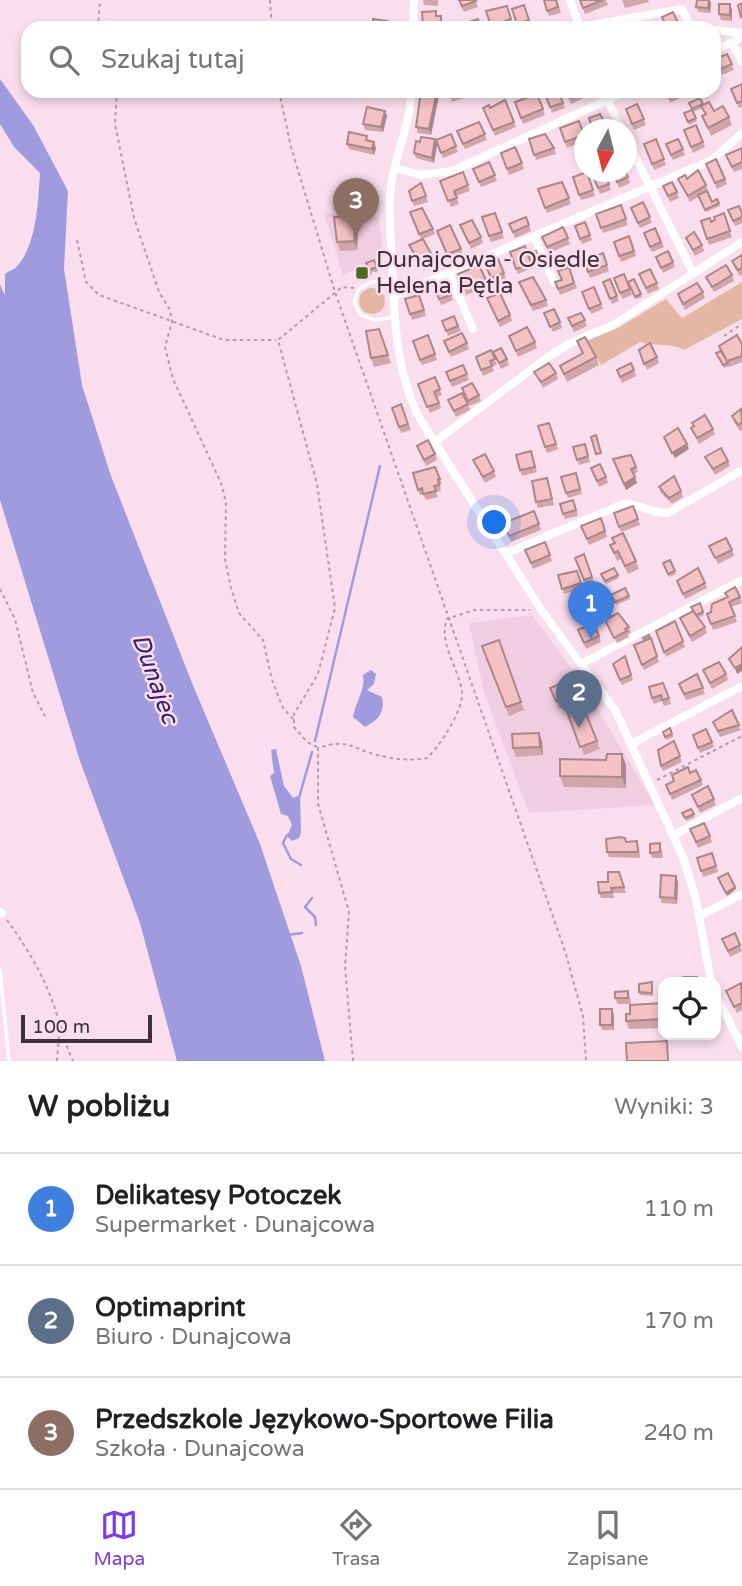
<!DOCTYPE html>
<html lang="pl">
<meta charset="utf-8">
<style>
body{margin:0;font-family:"Varela Round",sans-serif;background:#f6f6f6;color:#202124}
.controls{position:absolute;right:21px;bottom:21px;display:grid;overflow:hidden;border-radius:14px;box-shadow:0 4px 10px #0003}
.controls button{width:63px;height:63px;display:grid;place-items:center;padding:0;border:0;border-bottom:2px solid #e0e0e0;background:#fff;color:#202124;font:35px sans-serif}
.compass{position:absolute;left:574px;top:119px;width:63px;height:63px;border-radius:50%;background:#fff;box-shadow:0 4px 10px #0003;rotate:187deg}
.scale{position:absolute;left:21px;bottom:18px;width:131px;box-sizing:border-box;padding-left:7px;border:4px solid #3c3137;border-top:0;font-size:19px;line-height:24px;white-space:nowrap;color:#3c3137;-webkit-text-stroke:5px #fadeed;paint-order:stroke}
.you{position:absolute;left:495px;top:523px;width:24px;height:24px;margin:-18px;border:5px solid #fff;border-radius:50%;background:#1a73e8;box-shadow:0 0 0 10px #1a73e833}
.badge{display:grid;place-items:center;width:46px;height:46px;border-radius:50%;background:#7c3aed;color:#fff;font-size:23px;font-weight:700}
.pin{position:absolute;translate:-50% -58px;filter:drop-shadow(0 2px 4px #0008)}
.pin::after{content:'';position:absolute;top:37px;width:24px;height:21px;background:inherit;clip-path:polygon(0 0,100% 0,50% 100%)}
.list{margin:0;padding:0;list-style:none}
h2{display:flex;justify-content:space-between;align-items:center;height:91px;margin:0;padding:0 28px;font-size:30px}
h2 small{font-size:23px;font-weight:400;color:#757577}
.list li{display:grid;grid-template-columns:46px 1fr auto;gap:21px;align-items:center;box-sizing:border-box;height:112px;padding:0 28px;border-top:2px solid #e0e0e0}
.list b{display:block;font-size:26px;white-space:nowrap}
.list p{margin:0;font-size:23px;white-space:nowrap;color:#757577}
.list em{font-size:23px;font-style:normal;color:#757577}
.icon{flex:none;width:38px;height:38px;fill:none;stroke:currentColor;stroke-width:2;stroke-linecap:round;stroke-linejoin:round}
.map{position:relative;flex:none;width:742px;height:1061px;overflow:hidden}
.search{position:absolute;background:#fff;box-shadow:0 4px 10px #0003;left:21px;right:21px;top:21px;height:77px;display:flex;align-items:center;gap:18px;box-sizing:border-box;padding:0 24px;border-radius:21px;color:#757577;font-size:26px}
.sheet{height:427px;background:#fff}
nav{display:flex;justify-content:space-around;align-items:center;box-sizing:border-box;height:98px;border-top:2px solid #e0e0e0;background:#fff;font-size:19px;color:#757577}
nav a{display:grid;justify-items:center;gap:4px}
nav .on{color:#7c3aed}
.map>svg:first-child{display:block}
.built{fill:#f0cde0}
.green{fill:#e4b6a4}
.water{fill:#a09bdf}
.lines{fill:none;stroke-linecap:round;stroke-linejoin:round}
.stream{stroke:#a09bdf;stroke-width:2.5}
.path{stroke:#b39da9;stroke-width:2;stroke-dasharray:3.5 3.5;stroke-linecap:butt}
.service{stroke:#fff;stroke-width:3.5}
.minor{stroke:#fff;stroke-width:8}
.wall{fill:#d2a6a9}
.shaded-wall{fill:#ab8789}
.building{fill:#f4c1c4;stroke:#ab8789;stroke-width:2}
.poi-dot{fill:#4b6b21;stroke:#fadeed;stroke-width:2.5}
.labels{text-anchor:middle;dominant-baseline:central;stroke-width:5;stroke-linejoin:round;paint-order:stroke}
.poi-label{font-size:23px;fill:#3c3137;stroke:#fadeed;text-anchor:start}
.water-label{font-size:24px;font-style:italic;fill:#33206f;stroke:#fadeed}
</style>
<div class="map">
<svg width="742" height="1061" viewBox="0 0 742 1061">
<rect width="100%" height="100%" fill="#fadeed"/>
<!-- built -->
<g class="built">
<polygon points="324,213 379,217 383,256 343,275"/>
<polygon points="532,615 580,680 655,805 529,813 484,692 469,623"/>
</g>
<!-- green -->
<g class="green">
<path d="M742 282V319L684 350C669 342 656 347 640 342L601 365 586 341 618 328 666 299 682 318Z"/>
<circle cx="372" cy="301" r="13"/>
</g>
<!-- water -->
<g class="water">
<path d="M0 79 33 125 68 191 64 269 82 385 111 476 192 683 260 844 301 966 325 1061H177L140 923 80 761 0 500V285L5 295V274C10 270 14 270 18 265 37 243 38 201 40 173L14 147 0 124Z"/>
<path d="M371 670 376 674 374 684 367 690 382 697C385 713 379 719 365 727L353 717C355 703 366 689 363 675Z"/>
<polygon points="276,749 284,786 293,798 300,795 301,832 299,838 292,841 287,836 292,825 288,816 281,814 270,776 274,773 271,750"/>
</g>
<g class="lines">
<!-- stream -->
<g class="stream">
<polyline points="315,741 380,466"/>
<polyline points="299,798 312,752"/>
<polyline points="287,835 283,843 291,859 301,865"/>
<polyline points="312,898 305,907 315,917 316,925"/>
<polyline points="288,935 302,933"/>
</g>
<!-- path -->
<g class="path">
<polyline points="270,0 272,28"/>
<polyline points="98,28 100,0"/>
<polyline points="117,91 115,124 134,218 159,292 170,310 172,322 165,347 173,379 221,483 226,502 225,559 231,588 239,613 263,640 272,680 283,708 294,720"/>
<polyline points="279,91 291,147 335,292 565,951 583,1016 586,1061"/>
<polyline points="77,240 86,282 99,295 224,340 276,340"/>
<polyline points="355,278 375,272 383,262"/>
<polyline points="724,336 742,324"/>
<polyline points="0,589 15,619 33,693 45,716"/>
<polyline points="317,747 307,742 294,727 294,714 318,674 335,608 317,484 278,340 342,287 354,288"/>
<polyline points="657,780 742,736"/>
<path d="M7 920C22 941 37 964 47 988 58 1012 62 1037 73 1061"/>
<polyline points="57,1061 59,1034"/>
<path d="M353 1061 345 966 349 912 318 804V748C349 738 350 748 377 755 392 759 411 761 427 758 439 747 464 710 462 692 459 668 438 644 447 619L474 610H530"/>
</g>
<!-- service -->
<g class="service">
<polyline points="392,280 372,282 359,288 354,302 361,315 375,320 393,317"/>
<polyline points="0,970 9,1061"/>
</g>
<!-- minor -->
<g class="minor">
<polyline points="570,0 580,28"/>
<polyline points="413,28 414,0"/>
<polyline points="574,28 682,9 691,27 701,28"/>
<polyline points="714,30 742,33"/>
<polyline points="733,43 742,62"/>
<polyline points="714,51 742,37"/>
<path d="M411 91C411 122 397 150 392 180 387 208 391 234 392 261 394 314 395 371 420 419L542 611 615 710 683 857 696 899 711 982"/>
<polyline points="603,91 622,130"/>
<polyline points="626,138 693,273"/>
<polyline points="395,168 421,175 452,171 627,91"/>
<polyline points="534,237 554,282"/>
<polyline points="449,273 473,329"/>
<polyline points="394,296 712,160 742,133"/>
<polyline points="436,441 548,357 569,344 613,325 742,242"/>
<path d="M507 553 623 504C642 503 651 514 668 513L742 470"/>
<polyline points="581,664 742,580"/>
<polyline points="631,744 742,686"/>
<polyline points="674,835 742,798"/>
<polyline points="0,912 2,913"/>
<polyline points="699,916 742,894"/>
<polyline points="716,996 742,1047"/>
</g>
</g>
<!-- wall -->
<g class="wall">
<polygon points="423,0 438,0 438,6 424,5"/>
<polygon points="458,0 475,0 478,7 464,12"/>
<polygon points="544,0 557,0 561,13 549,16"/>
<polygon points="580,0 606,0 608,5 585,14"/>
<polygon points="622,0 648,0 649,2 625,8"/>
<polygon points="697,0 710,0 711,3 710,13 698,12 696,7"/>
<polygon points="524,5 531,26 525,28 519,28 512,9"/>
<polygon points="507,6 513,25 504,28 492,28 486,11"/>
<polygon points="732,10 732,21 721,20 719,14"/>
<polygon points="727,54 734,70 722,75 715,59"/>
<polygon points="742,84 742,107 739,108 731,89"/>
<polygon points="449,91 462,91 464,98 452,102"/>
<polygon points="473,91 490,91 475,96"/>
<polygon points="544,91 558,91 565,108 552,113"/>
<polygon points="565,91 589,91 590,95 571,104"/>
<polygon points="665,91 678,91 680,98 670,103"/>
<polygon points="692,91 708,91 708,92 696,97"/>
<polygon points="537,94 545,115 523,124 515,102"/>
<polygon points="439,95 431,135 418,133 416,127"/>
<polygon points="700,98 704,105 714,111 729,117 732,125 711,136 702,116 705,115 702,108 693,112 697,121 689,125 684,113 692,110"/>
<polygon points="505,100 516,127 495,136 483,108 490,108"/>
<polygon points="637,104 646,125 634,130 626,109"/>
<polygon points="385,111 387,116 383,132 365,130 363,124"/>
<polygon points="600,114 607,130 593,130 589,118"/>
<polygon points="479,122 487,140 465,149 457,131"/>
<polygon points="696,125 705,147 693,153 684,130"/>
<polygon points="560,128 584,134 584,141 567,148"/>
<polygon points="451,134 458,152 443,158 436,140"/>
<polygon points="529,139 554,148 556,154 536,160"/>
<polygon points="656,139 666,165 654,170 644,144"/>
<polygon points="678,139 685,155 673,160 666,144"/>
<polygon points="369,141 376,148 374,155 349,149 347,144"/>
<polygon points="420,142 437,145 434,163 416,158 414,153"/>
<polygon points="515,147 524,169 509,175 501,153"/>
<polygon points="742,148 742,169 734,172 726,155"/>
<polygon points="489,162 497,181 481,187 473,169"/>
<polygon points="706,164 725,179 727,184 717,189"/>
<polygon points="463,172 470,191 456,196 459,204 451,207 440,181"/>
<polygon points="587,172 595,196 581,200 573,177"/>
<polygon points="604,172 611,190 600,194 592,174"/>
<polygon points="613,172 628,177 630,183 619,188"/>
<polygon points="678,179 687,179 706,185 708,191 707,192 712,202 719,203 720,206 706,212 698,197 690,202"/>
<polygon points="562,182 571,204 547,213 538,189"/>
<polygon points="421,183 428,202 414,206 409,191"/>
<polygon points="663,186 677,192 679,198 670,202"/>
<polygon points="365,193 368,199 365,210 352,209 350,203"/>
<polygon points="643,202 652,223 640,228 633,214"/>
<polygon points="621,205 628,225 603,233 596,214"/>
<polygon points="728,210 742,213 742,223 735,226"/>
<polygon points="410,212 433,229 435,234 423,239 436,265 424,270 411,251 409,245 421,239"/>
<polygon points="495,213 504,238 491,242 482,217"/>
<polygon points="724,213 732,237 709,245 701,221 711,222 715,220"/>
<polygon points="526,217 531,231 515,238 509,224"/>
<polygon points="585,222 592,240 582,244 575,226"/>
<polygon points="355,224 358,233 357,250 340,251 337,242"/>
<polygon points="450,225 463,254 450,260 437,231"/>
<polygon points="460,225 481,237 483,243 471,249"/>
<polygon points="563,227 570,244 549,253 542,237"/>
<polygon points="655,228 664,247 652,252 644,233"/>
<polygon points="629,236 636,256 621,262 614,242"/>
<polygon points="686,238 702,245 704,251 695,256"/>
<polygon points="525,246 533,268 518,274 510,252"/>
<polygon points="536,251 541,265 536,267 530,254"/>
<polygon points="603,253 609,271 590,278 584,261"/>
<polygon points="742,255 742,275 740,276 734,267 732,261"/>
<polygon points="656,257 673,262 675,267 663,273"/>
<polygon points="498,259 506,278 493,284 485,264"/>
<polygon points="374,260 378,269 370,273 366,263"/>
<polygon points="479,265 488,286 466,295 458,274"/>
<polygon points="569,267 577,288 560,295 555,282 561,280"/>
<polygon points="624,274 632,295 622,299 614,278"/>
<polygon points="639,274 657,283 659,289 648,294"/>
<polygon points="732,275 734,281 714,292 706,277"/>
<polygon points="610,279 619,301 612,304 603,282"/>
<polygon points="634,279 642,297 636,299 628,282"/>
<polygon points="519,282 546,300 548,306 533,311"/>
<polygon points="446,283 453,300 441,305 434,287"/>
<polygon points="594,287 603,309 591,314 582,292"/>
<polygon points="703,292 705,298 685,310 678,294"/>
<polygon points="419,295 426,316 412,320 405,299"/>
<polygon points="490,304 510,315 512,321 500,327"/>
<polygon points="544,313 560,322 562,328 553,332"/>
<polygon points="581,313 587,326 574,332 568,318"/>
<polygon points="454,316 461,331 448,336 442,321"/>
<polygon points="379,329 391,363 374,367 371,358"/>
<polygon points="428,335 437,360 422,365 413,341"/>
<polygon points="509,336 535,342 537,348 518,357"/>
<polygon points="444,341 467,343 469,349 451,357"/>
<polygon points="577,341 596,357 599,365 567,382 560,366 582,354"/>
<polygon points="742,344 742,362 729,367 729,366 724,368 716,353 720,351 719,346"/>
<polygon points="491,350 497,365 492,367 494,371 483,376 476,357"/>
<polygon points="639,350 657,357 659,363 647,370"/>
<polygon points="493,352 507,359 509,365 501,369"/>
<polygon points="463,365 469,380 452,387 446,372"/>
<polygon points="617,370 634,370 636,376 622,383"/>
<polygon points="534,372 556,373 558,379 543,388"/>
<polygon points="435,377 442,395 437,397 441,408 430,413 418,384"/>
<polygon points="462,388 479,395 481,401 470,406"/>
<polygon points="448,400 468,404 470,410 456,417"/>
<polygon points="401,404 411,430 401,433 392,408"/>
<polygon points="742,410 742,430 740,431 734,422 732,416"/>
<polygon points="549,423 558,449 547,453 538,426"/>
<polygon points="692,423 713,429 715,434 699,444 691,428 694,427"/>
<polygon points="585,444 590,462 579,465 573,447"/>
<polygon points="417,446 435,454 437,460 426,466"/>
<polygon points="531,451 537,472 522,476 520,470"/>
<polygon points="631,455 638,472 633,474 637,483 626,490 613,459"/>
<polygon points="705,457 728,461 730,466 715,475"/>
<polygon points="473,460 494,471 496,477 485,483"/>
<polygon points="435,467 442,484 440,485 441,491 436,492 438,497 426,500 423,494 420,495 418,490"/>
<polygon points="591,468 606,477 608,483 599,487"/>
<polygon points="576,473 582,494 568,498 566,493"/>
<polygon points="549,484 554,505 538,508 536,502"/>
<polygon points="659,487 681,491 683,497 672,504 661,493"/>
<polygon points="560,504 575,506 578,516 565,519"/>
<polygon points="534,511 541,530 511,542 504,523"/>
<polygon points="614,513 638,519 640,525 621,532"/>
<polygon points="601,518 607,537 589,545 581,526"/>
<polygon points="545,542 552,561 533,569 525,550"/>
<polygon points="610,545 636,561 639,569 628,574 621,559 617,561"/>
<polygon points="709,546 732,550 734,556 718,564"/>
<polygon points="584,554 594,582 586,585 575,558"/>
<polygon points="670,560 676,574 669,577 663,563"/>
<polygon points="614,568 619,578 606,584 601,574"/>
<polygon points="577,571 583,589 564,594 558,575"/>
<polygon points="677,581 705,583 707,588 685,599"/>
<polygon points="625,588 630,599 616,605 611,595"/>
<polygon points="740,597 742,603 731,607 737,622 713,630 707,614 711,612 712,604"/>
<polygon points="700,603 704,615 698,618 705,627 707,633 692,642 680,618 692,611"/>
<polygon points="605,620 629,627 631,633 628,634 629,637 617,643"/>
<polygon points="675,621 685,647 666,657 656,631"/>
<polygon points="578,630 599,636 601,642 586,649"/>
<polygon points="499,640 524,710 509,716 482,646"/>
<polygon points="653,643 659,662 644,670 634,645"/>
<polygon points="625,656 633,680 622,685 615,670"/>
<polygon points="703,670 726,674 728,680 712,689"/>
<polygon points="697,674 705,694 686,700 679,684"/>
<polygon points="572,679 600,749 584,755 565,706 559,709 550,688"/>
<polygon points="663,683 671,704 664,706 662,701 654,704 652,698"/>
<polygon points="732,710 741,730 720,737 713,722"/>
<polygon points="670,728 673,737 666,740 663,732"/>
<polygon points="706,729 714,747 700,753 693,735"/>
<polygon points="539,733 542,741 543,755 516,757 513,748"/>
<polygon points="674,741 682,762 663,771 661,766"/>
<polygon points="606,760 626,765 626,788 564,787 560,776"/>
<polygon points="696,770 703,785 672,800 666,785"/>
<polygon points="692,795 714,799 716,805 700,813"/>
<polygon points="691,809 695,817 686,821 682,813"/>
<polygon points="690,829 710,836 712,842 698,848"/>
<polygon points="639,847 640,858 609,857 607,852"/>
<polygon points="662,849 663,858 652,858 650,853"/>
<polygon points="712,853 718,872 703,877 697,858"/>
<polygon points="619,872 626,893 613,893 614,898 601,898 599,893"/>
<polygon points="678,882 677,904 662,903 660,897"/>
<polygon points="722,939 740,945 742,951 730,957"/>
<polygon points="742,984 742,1010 737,1013 726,991"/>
<polygon points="653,985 653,996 640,995 639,992"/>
<polygon points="628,991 630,997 631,1004 618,1004 615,998"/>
<polygon points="663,1003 663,1028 629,1029 626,1021 630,1014"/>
<polygon points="614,1015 614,1030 602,1030 600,1025"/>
</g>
<!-- shaded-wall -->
<g class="shaded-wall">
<polygon points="709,0 711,3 710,13 708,8"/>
<polygon points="730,4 732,10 732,21 730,15"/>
<polygon points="437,91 439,95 431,135 429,129"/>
<polygon points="385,111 387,116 383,132 381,127"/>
<polygon points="435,139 437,145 434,163 432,158"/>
<polygon points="374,142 376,148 374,155 372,149"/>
<polygon points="366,193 368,199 365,210 363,204"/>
<polygon points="355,224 358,233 357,250 354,241"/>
<polygon points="687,444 689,449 675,458 672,453"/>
<polygon points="635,477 637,483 626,490 624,484"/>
<polygon points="742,664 742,671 737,674 735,668"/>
<polygon points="539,733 542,741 543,755 540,747"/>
<polygon points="622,754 626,765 626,788 622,777"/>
<polygon points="676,876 678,882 677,904 675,898"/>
<polygon points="735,887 736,889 727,896 726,893"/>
<polygon points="612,1009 614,1015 614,1030 612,1025"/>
</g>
<!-- building -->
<g class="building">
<polygon points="459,0 475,0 476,1 462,6"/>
<polygon points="544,0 556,0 558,7 547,11"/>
<polygon points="580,0 603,0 583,8"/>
<polygon points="697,0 709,0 708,8 696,7"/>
<polygon points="742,3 742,16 741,17 738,5"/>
<polygon points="719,4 730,4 730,15 719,14"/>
<polygon points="524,5 529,20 517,24 512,9"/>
<polygon points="507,6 511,19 491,26 486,11"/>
<polygon points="436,11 436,16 441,16 441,24 437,24 438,28 423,28 422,12"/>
<polygon points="673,12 679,25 672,28 667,28 662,17"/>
<polygon points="373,19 388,21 387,28 366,28 368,22 373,22"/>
<polygon points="478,19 481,28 461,28 460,25"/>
<polygon points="727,54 732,64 720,69 715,59"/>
<polygon points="742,84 742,101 737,103 731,89"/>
<polygon points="421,91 437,91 429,129 416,127"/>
<polygon points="449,91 461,91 462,92 450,96"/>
<polygon points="544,91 558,91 563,103 550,107"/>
<polygon points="566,91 577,91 568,95"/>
<polygon points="665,91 678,91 678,93 667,97"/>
<polygon points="537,94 543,109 521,118 515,102"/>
<polygon points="700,98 703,104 692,109 689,103"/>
<polygon points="505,100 514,122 493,130 483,108 489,105 490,108"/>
<polygon points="709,102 714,111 723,106 729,117 708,128 702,116 706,114 701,106"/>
<polygon points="637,104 644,119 632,124 626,109"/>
<polygon points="367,107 385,111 381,127 363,124"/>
<polygon points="692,110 696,118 688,122 684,113"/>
<polygon points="600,114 605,124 593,129 589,118"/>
<polygon points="579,121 584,135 565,142 560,128"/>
<polygon points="479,122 485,134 463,144 457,131"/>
<polygon points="696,125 703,142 691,147 684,130"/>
<polygon points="349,132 367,136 366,140 374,142 372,149 347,144"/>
<polygon points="451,134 456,146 441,153 436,140"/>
<polygon points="545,134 554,148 534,155 529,139"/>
<polygon points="421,137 435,139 432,158 414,153 416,141 420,142"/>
<polygon points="656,139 664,159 652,164 644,144"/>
<polygon points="678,139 683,149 671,155 666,144"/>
<polygon points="515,147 522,163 507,169 501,153"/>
<polygon points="742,148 742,162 732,167 726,155"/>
<polygon points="716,159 725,179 715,183 706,164"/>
<polygon points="489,162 495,175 479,182 473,169"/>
<polygon points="698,170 706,185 688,196 678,179 685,175 687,179"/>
<polygon points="463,172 468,185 454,191 457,198 448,201 440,181"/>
<polygon points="587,172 593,190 579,195 573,177"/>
<polygon points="598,172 604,172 609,184 598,188 592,174"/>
<polygon points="613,172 626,172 628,177 617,182"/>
<polygon points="562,182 569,198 545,208 538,189"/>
<polygon points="672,182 677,192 668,196 663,186"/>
<polygon points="421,183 426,196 412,201 409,191"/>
<polygon points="351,187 363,187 362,193 366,193 363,204 350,203"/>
<polygon points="707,191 712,202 717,199 719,203 705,210 698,195"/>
<polygon points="643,202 650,217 638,223 631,208"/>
<polygon points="621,205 626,219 601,228 596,214"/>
<polygon points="739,206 742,213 742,217 733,221 728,210"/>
<polygon points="422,208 433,229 419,234 410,212"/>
<polygon points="495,213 502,232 489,236 482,217"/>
<polygon points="724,213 730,231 707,239 701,221 710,218 711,222 715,220 714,217"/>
<polygon points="352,216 355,224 354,241 337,242 334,217"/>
<polygon points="526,217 529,225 513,232 509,224"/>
<polygon points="472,220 481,237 469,243 460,225"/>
<polygon points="585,222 590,235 580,239 575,226"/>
<polygon points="450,225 461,249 447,254 437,231"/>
<polygon points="563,227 568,238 547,247 542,237"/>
<polygon points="655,228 661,242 650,247 644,233"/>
<polygon points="694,232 702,245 693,250 686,238"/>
<polygon points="629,236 634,251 619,256 614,242"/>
<polygon points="423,239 434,259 422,265 409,245"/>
<polygon points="525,246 531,263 516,269 510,252"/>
<polygon points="536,251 540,262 535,264 530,254"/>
<polygon points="668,251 673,262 661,268 656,257"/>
<polygon points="603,253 607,265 588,272 584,261"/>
<polygon points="742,255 742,268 738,270 732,261"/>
<polygon points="498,259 504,273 491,278 485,264"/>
<polygon points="374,260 377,267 369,270 366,263"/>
<polygon points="479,265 486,280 464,289 458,274"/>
<polygon points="726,265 732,275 712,287 706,277"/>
<polygon points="569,267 574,283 558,289 555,282 562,280 558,271"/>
<polygon points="650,269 657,283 646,288 639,274"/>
<polygon points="624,274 630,289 620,293 614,278"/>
<polygon points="533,277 546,300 531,305 519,282"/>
<polygon points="610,279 617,296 610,299 603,282"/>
<polygon points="634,279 641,294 635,297 628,282"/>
<polygon points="446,283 451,295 439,299 434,287"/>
<polygon points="697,283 703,292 683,304 678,294"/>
<polygon points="594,287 601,304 589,309 582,292"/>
<polygon points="500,293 510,315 498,321 487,298"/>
<polygon points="419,295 424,310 410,314 405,299"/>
<polygon points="554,309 560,322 550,327 544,313"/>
<polygon points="581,313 585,320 572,326 568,318"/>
<polygon points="454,316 458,326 446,331 442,321"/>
<polygon points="527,327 535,342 516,351 509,336"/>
<polygon points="379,329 388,355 371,358 366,331"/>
<polygon points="462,333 467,343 449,352 444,341"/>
<polygon points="428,335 435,354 420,360 413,341"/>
<polygon points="737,335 742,344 742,356 727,361 719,346"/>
<polygon points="585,337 596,357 564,374 560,366 583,353 577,341"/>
<polygon points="650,343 657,357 644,364 639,350"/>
<polygon points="501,348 507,359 499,363 493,352"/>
<polygon points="491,350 495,359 490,361 492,366 481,370 476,357"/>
<polygon points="721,351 728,363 723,365 716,353"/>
<polygon points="549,363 556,373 541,382 534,372"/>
<polygon points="631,363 634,370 620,377 617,370"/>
<polygon points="463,365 467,374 450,381 446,372"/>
<polygon points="435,377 440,389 434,392 439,403 427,407 418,384"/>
<polygon points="472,383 479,395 468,401 462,388"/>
<polygon points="462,393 468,404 454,411 448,400"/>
<polygon points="401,404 408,424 399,427 392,408"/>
<polygon points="741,409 742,423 738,425 732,416"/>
<polygon points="705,415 713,429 697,438 691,428 694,426 692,423"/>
<polygon points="549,423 556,444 545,447 538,426"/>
<polygon points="678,428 687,444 672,453 664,437"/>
<polygon points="596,435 601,453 596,454 591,437"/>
<polygon points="428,440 435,454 424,460 417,446"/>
<polygon points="585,444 588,456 577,460 573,447"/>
<polygon points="721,448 728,461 713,469 705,457"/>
<polygon points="531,451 535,467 520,470 516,455"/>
<polygon points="485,454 494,471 483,477 473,460"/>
<polygon points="631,455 636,467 631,469 635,477 624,484 613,459"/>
<polygon points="600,464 606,477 597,481 591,468"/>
<polygon points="435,467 440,479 438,479 439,485 434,486 436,491 423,494 422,488 418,490 413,473"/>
<polygon points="576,473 580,489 566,493 561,477"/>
<polygon points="674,476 681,491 669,498 659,487"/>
<polygon points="547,478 552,499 536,502 532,481"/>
<polygon points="573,500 576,510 563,514 560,504"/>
<polygon points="633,506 638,519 619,527 614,513"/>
<polygon points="534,511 539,524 509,536 504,523"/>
<polygon points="601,518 605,531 587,539 581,526"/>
<polygon points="623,533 636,561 625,566 618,551 614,553 610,545 615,543 612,538"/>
<polygon points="726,538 732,550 715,558 709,546"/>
<polygon points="545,542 550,555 531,563 525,550"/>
<polygon points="584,554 592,577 584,580 575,558"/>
<polygon points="670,560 675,571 668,574 663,563"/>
<polygon points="614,568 618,575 605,581 601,574"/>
<polygon points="698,568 705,583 683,594 677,581"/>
<polygon points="577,571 581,583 562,589 558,575"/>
<polygon points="735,587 740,597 729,602 735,616 711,624 707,614 711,612 712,604 728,597 725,593"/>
<polygon points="625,588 629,596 615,602 611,595"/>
<polygon points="700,603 703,612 696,615 691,607"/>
<polygon points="693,611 705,627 690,636 680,618"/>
<polygon points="618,613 629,627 625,629 627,631 614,638 605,620"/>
<polygon points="675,621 683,641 664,652 656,631"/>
<polygon points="593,623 599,636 584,643 578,630"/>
<polygon points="649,635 650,638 644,640 643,638"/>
<polygon points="651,638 657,656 642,665 634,645"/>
<polygon points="499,640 521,702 506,707 482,646"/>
<polygon points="742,647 742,664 735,668 729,659"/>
<polygon points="625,656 631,675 620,680 613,664"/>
<polygon points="719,662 726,674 710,683 703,670"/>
<polygon points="697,674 703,688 684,694 679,684"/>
<polygon points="572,679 597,741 580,747 562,698 556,701 550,688"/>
<polygon points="663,683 669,698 662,700 661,695 652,698 649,687"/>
<polygon points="732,710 739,725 718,731 713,722"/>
<polygon points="670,728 672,734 665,737 663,732"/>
<polygon points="706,729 712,742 698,748 693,735"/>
<polygon points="539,733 540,747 513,748 512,734"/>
<polygon points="674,741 680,756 661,766 658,750"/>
<polygon points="607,754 622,754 622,777 560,776 560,759 606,760"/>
<polygon points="688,767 690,773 696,770 701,780 670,794 666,785 674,781 672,775"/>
<polygon points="708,786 714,799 698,807 692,795"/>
<polygon points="691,809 694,814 685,818 682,813"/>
<polygon points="704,823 710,836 696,842 690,829"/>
<polygon points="620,837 625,838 626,842 637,841 638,852 607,852 606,839"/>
<polygon points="660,843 660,852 650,853 650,844"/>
<polygon points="712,853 716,866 701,871 697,858"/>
<polygon points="608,872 619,872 624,887 611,888 612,892 599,893 598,882 608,882"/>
<polygon points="728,873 735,887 726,893 718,878"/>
<polygon points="661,875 676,876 675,898 660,897"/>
<polygon points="735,933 740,945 728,951 722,939"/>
<polygon points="683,977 697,977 698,982 681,982"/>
<polygon points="652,982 652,993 639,992 639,984"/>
<polygon points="741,983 742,1003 734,1007 726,991"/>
<polygon points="628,991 628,998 615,998 615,992"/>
<polygon points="663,1003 663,1019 626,1021 626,1014 630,1014 630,1005"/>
<rect x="600" y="1009" width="12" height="16"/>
<polygon points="667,1041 668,1061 627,1061 626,1043"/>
</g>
<!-- markers -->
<rect class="poi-dot" x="355" y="266" width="14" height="14" rx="3.5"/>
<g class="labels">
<!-- poi labels -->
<g class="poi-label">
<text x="376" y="260">Dunajcowa - Osiedle<tspan x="376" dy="26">Helena Pętla</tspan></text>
</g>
<!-- water labels -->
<g class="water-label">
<text transform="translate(155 679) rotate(70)">Dunajec</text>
</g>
</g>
</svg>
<div class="controls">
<button><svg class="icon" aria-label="locate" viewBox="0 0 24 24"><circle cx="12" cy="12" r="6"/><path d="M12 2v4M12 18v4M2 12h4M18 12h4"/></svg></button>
</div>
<svg class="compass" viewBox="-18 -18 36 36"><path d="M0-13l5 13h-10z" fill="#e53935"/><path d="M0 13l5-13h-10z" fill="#757577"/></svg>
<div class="scale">100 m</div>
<div class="you"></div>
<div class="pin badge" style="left:591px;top:639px;background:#3f7fe0">1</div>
<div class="pin badge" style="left:579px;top:728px;background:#5c6f8a">2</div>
<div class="pin badge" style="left:356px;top:236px;background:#8d6e63">3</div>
<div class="search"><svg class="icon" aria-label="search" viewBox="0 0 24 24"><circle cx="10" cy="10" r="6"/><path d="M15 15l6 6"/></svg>Szukaj tutaj</div>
</div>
<section class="sheet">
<h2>W pobliżu<small>Wyniki: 3</small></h2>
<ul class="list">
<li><span class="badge" style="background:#3f7fe0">1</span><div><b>Delikatesy Potoczek</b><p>Supermarket · Dunajcowa</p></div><em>110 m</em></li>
<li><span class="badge" style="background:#5c6f8a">2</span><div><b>Optimaprint</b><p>Biuro · Dunajcowa</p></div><em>170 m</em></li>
<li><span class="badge" style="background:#8d6e63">3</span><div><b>Przedszkole Językowo-Sportowe Filia</b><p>Szkoła · Dunajcowa</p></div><em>240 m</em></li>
</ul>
</section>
<nav>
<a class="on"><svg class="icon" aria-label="map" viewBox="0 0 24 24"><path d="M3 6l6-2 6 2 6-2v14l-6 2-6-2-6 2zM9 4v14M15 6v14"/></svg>Mapa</a>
<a><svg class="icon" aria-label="directions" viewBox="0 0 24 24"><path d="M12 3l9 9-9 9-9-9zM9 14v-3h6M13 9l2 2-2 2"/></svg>Trasa</a>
<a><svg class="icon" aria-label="saved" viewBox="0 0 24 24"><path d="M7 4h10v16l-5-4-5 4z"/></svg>Zapisane</a>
</nav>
